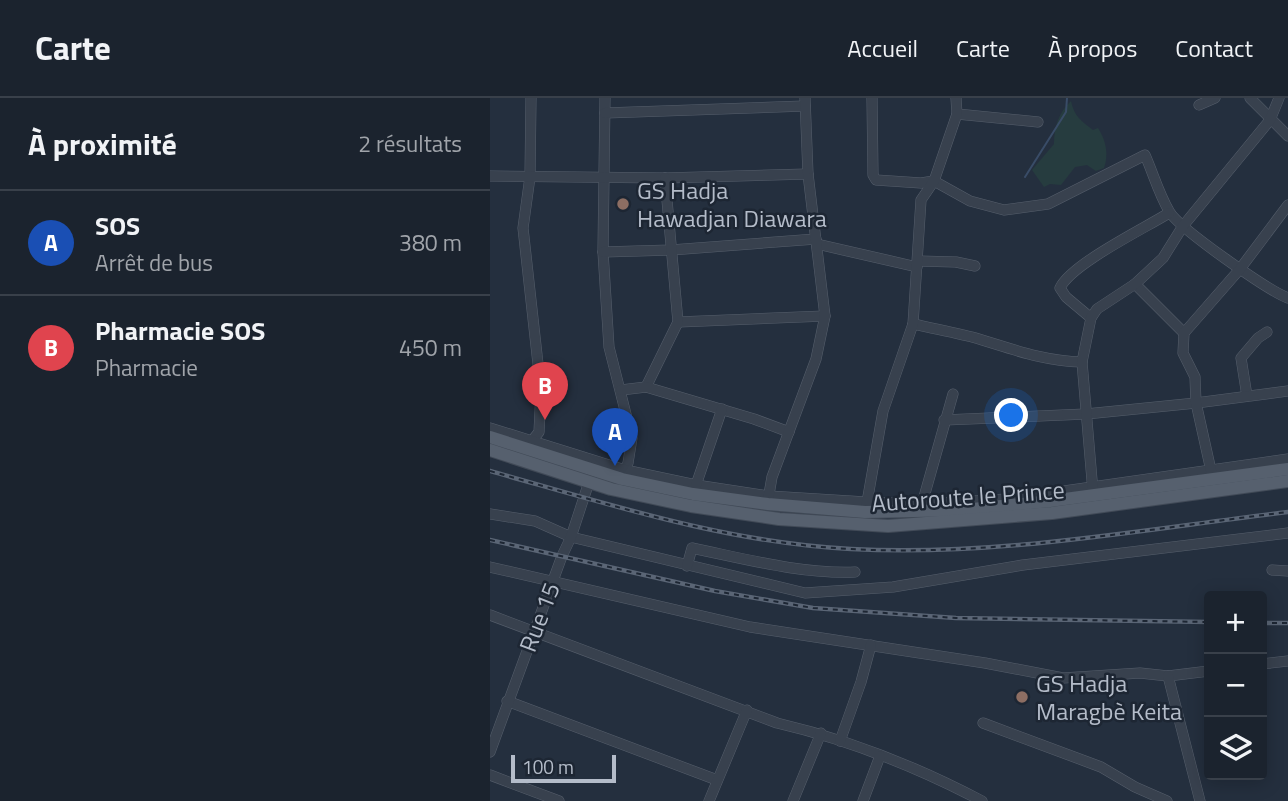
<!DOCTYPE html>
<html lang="fr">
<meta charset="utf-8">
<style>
body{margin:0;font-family:"Titillium Web",sans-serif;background:#282f3a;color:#f1f3f6}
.controls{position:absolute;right:21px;bottom:21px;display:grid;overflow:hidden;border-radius:7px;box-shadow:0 4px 18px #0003}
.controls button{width:63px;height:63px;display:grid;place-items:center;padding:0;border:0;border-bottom:2px solid #39404a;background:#1b232e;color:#f1f3f6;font:35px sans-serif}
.scale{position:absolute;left:21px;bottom:18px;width:105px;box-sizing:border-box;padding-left:7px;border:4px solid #b4bcc9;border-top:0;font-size:19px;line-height:24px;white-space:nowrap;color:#b4bcc9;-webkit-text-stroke:5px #1d2633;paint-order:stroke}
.you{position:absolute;left:522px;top:318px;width:24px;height:24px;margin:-18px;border:5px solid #fff;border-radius:50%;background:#1a73e8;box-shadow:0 0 0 10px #1a73e833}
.badge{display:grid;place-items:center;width:46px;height:46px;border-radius:50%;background:#1a73e8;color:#fff;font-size:23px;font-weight:700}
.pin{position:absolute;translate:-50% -58px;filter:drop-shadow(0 2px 4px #0008)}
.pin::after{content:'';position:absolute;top:37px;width:24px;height:21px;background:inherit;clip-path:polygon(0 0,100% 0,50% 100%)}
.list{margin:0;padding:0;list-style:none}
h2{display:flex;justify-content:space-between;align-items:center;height:91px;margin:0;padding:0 28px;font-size:30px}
h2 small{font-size:23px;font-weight:400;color:#a0a4aa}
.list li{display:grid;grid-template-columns:46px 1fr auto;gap:21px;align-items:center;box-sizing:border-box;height:105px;padding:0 28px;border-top:2px solid #39404a}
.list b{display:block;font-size:26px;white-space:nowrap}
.list p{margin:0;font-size:23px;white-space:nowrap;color:#a0a4aa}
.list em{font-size:23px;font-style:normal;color:#a0a4aa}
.icon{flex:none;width:38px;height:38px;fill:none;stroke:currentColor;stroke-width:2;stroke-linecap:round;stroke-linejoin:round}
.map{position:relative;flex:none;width:798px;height:703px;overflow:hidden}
header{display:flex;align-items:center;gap:42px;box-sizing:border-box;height:98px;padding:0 35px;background:#1b232e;border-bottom:2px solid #39404a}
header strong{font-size:33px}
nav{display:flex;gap:38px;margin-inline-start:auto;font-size:24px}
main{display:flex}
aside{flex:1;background:#1b232e}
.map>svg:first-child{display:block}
.green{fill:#263c3f}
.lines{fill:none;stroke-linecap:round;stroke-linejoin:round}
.stream{stroke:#394c67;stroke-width:2}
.minor-casing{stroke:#565f6c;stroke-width:11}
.major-casing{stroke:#414a57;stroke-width:14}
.minor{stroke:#38414e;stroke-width:10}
.major{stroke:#56606e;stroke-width:12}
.rail-casing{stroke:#5a6575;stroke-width:4.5}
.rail{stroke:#1d2633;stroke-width:2;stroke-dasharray:5;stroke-linecap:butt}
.education-dot{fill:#8d6e63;stroke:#1d2633;stroke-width:2.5}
.labels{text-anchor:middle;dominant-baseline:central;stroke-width:5;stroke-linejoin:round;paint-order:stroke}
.poi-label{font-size:24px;fill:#b4bcc9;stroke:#1d2633;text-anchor:start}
.street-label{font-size:24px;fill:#b4bcc9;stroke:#1d2633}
</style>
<header>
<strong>Carte</strong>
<nav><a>Accueil</a><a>Carte</a><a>À propos</a><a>Contact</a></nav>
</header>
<main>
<aside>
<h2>À proximité<small>2 résultats</small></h2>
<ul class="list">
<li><span class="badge" style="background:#1a4fb4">A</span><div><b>SOS</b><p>Arrêt de bus</p></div><em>380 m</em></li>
<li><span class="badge" style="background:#e0444e">B</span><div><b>Pharmacie SOS</b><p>Pharmacie</p></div><em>450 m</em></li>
</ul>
</aside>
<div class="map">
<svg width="798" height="703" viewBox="0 0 798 703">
<rect width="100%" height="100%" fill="#242f3e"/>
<!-- green -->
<path class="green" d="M581 3C584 18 591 23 603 32L608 30C616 42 619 57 614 70L606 73 597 67 585 69 571 87 560 86 554 89 542 72 564 46C564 30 568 15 581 3Z"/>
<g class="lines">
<!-- stream -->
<polyline class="stream" points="535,79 576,14 577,0"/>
<!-- minor casing -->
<g class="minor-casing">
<g id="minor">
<polyline points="41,0 40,79 33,130 51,293 49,334 41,344 41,348"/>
<polyline points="115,0 113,154 119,249 142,340 138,365 133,377"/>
<path d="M382 0 383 77 386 82 431 85 444 83 480 103 514 112 558 106 655 57C663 75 669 96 679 113 688 130 779 193 798 200"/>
<polyline points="760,0 798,38"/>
<polyline points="709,7 725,0"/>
<polyline points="115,15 315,8"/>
<polyline points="467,16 548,24"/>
<polyline points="0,78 175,80 318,76"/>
<polyline points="327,146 427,169"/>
<polyline points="113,154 181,152 326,141"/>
<polyline points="428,163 466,164 485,168"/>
<polyline points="645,186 694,235"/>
<path d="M601 220 576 199 570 190C581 166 655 130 679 115"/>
<polyline points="188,224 335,218"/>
<path d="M423 226C442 230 462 234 482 239 520 250 551 263 592 264"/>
<polyline points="156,289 188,224 175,80"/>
<polyline points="131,292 156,289 264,321 299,334"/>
<polyline points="757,298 751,260 768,240 777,234"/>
<polyline points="454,322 596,316 706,305 798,293"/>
<polyline points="0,330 135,372 206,387 279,398 376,404 432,406 517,401 798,361"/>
<polyline points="722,377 706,305 705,279 693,255 694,235 750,171 798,107"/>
<polyline points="206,387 232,311"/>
<polyline points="603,394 592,264 601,220 607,211 645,186 673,160 693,128 780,22 789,0"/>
<polyline points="278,402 282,379 326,261 335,218 318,76 315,0"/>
<polyline points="432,406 463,296"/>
<polyline points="376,410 393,313 423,226 431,102 444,83 467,16 466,0"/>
<polyline points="0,416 45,423 81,439 315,495 403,489 533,467 798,435"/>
<path d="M197 468 202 450C256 461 310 476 365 474"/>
<polyline points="0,469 260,529 495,565 573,580 650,575 678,578 719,573"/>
<polyline points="782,472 798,473"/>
<path d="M0 517 287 625C356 641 429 670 492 703"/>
<polyline points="772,566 798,563"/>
<polyline points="678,578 710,703"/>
<polyline points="17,603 227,682"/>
<polyline points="493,625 611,669 645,689 677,703"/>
<polyline points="350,643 371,584 381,547"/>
<polyline points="0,654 72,458 81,439 99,384"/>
<polyline points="0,677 69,703"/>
<polyline points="219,703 257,612"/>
<polyline points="303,703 331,635"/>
<polyline points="373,703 390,658"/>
</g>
</g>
<!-- major casing -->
<g class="major-casing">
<g id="major">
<polyline points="0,339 132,381 203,396 278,406 375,414 473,412 560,403 798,371"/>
<polyline points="0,352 121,391 201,408 289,421 398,428 562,415 798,383"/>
</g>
</g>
<!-- minor -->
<use href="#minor" class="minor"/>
<!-- major -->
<use href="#major" class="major"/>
<!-- rail casing -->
<g class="rail-casing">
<g id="rail">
<path d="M0 373C118 406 238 445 361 451 505 459 655 431 798 414"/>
<polyline points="0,442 225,493 323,510 466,520 719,524"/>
<polyline points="772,525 798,525"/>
</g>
</g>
<!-- rail -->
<use href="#rail" class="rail"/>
</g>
<!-- markers -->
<g class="education-dot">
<circle cx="133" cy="106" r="7"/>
<circle cx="532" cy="599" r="7"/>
</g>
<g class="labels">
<!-- poi labels -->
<g class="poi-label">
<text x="147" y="92">GS Hadja<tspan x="147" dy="28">Hawadjan Diawara</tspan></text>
<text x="546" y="585">GS Hadja<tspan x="546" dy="28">Maragbè Keita</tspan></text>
</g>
<!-- street labels -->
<g class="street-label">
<text transform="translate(478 398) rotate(-4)">Autoroute le Prince</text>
<text transform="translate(49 519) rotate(-69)">Rue 15</text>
</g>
</g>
</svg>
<div class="controls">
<button>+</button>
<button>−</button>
<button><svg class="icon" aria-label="layers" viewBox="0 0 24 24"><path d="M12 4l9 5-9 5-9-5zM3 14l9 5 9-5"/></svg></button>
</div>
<div class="scale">100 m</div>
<div class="you"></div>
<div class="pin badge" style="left:125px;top:368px;background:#1a4fb4">A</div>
<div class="pin badge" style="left:55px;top:322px;background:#e0444e">B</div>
</div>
</main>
